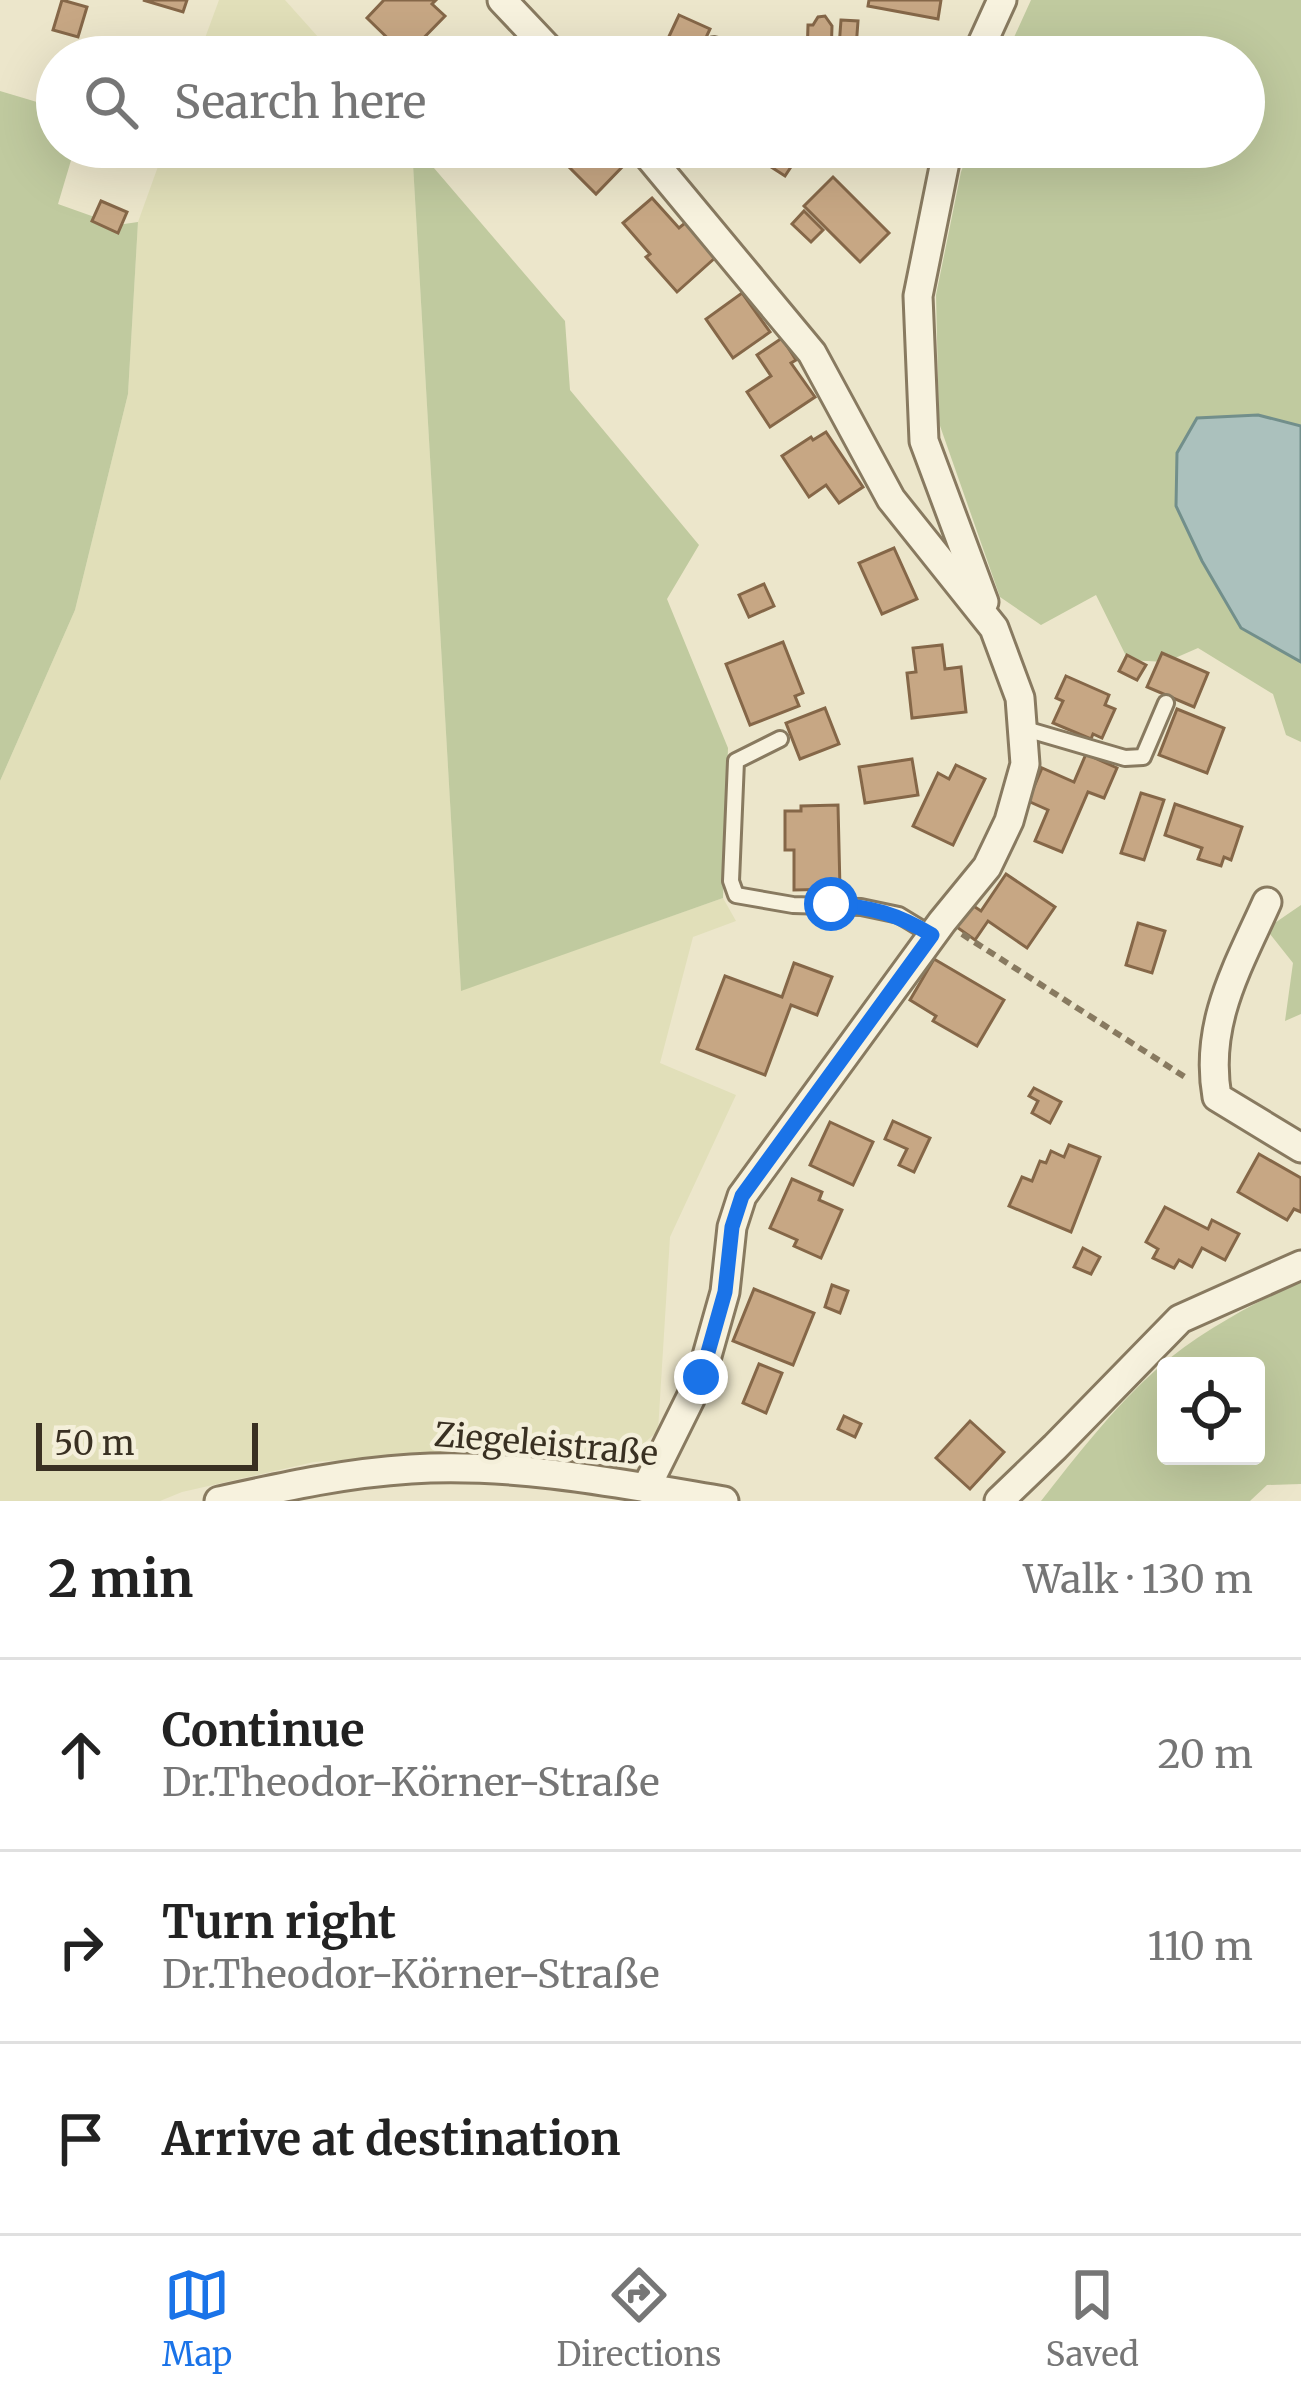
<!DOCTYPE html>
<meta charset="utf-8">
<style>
body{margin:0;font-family:Merriweather,serif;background:#f6f6f6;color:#222}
.controls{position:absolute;right:36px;bottom:36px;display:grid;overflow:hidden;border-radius:12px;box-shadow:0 12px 48px #0002}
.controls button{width:108px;height:108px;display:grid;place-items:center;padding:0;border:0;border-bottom:3px solid #e0e0e0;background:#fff;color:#222;font:60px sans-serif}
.scale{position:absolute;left:36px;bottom:30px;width:222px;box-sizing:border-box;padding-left:12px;border:6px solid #393022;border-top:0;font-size:33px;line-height:42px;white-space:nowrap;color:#393022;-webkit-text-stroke:9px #f4efda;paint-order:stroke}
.stop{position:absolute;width:36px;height:36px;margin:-27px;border:9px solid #1a73e8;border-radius:50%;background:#fff}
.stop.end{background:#1a73e8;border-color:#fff;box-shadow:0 3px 12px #0008}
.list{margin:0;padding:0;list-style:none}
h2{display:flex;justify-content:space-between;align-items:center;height:156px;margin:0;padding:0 48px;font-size:51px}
h2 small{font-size:39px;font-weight:400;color:#767676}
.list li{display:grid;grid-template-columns:78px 1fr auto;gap:36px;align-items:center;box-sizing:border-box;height:192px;padding:0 48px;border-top:3px solid #e0e0e0}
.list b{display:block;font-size:45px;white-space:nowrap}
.list p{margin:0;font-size:39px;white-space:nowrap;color:#767676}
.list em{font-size:39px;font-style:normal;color:#767676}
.icon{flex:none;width:66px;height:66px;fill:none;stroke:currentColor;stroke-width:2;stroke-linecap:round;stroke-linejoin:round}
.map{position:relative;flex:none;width:1301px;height:1501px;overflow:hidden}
.search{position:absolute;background:#fff;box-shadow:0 12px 48px #0002;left:36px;right:36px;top:36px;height:132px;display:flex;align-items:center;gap:30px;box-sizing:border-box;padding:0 42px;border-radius:66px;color:#767676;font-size:45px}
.sheet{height:732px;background:#fff}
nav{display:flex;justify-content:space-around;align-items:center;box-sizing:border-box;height:168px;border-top:3px solid #e0e0e0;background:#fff;font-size:33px;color:#767676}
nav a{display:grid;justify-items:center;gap:6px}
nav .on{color:#1a73e8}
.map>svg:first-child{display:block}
.farmland{fill:#e1dfb9}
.green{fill:#c0ca9f;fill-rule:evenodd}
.water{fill:#abc1bd;stroke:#728f8b;stroke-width:3}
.building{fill:#c7a784;stroke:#856748;stroke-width:3}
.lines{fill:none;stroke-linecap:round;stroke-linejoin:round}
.service-casing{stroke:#887a60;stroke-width:20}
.minor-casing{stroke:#887a60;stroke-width:33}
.path{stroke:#887a60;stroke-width:6;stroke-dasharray:9 6;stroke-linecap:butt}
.service{stroke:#f7f2de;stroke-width:14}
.minor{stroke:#f7f2de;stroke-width:27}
.route{stroke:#1a73e8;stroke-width:15}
.labels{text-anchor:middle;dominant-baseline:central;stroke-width:9;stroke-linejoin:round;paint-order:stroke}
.street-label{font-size:33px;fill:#393022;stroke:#f4efda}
</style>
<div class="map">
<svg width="1301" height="1501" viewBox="0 0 1301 1501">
<rect width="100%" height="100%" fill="#ece6cb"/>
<!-- farmland -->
<g class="farmland">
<polygon points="219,0 285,0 336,57 198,57"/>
<polygon points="165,147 412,147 461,990 723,898 736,921 693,937 660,1063 736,1095 670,1237 658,1431 620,1464 452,1452 314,1462 182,1492 160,1501 0,1501 0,781 75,610 128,394 138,222"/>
</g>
<!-- green -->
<g class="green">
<polygon points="1031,0 1301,0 1301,426 1294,423 1176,506 1202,561 1241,628 1301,662 1301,742 1286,735 1273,694 1198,648 1166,662 1128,660 1096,595 1041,625 1000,597 939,423 936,295 961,172 970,147 1244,147 1244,57 1005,57"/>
<polygon points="0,91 57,108 57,147 75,147 58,204 117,225 138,222 128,394 75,610 0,781"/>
<polygon points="412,147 416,147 565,321 570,390 699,545 667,599 728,748 723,898 461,991"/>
<polygon points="1301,905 1301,1014 1285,1021 1293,963 1266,929"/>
<path d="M1301 1280V1484L1267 1485 1250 1501H1041C1077 1455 1114 1407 1158 1368 1199 1332 1253 1304 1301 1280ZM1166 1366H1256V1456H1166Z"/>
</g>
<!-- water -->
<polygon class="water" points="1258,415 1301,426 1301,662 1241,628 1202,561 1176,506 1177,453 1197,418"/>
<!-- building -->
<g class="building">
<polygon points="62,0 87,7 78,37 53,30"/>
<polygon points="143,0 187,0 183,12"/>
<polygon points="384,0 436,0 432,4 445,16 406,56 367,18"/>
<polygon points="869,0 941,0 938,19 868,6"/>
<polygon points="679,15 710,29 697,57 665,45"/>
<polygon points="825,16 832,26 831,57 807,57 808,25 813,25 818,17"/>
<polygon points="841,20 858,21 856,48 839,47"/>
<polygon points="108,38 137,48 134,57 101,57"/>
<polygon points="579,147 610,147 626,163 596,194 564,162"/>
<polygon points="775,147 804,147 785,176 765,163"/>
<polygon points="833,177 889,233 860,262 804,206"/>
<polygon points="652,198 679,228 685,223 716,257 677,292 646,257 650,254 623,223"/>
<polygon points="101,201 127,212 118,233 92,221"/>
<polygon points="804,211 823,230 811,242 792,224"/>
<polygon points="742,293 770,332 733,358 706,319"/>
<polygon points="782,338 796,360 791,363 815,397 770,427 747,392 771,376 757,355"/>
<polygon points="826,432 863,487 839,503 826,485 809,497 782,456 811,437 813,440"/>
<polygon points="894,548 917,599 882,614 859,563"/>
<polygon points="764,584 774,606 749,617 739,595"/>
<polygon points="783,642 803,693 795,696 799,706 750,725 726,664"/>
<polygon points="942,645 945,669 961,667 966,712 912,718 907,673 916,672 913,648"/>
<polygon points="1162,653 1208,673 1194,707 1147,687"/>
<polygon points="1127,655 1146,665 1137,680 1119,671"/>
<polygon points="1066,676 1109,695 1105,705 1115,709 1102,738 1093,734 1091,739 1053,723 1063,701 1056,698"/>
<polygon points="825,708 839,744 800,759 786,723"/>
<polygon points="1177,709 1224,728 1207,773 1159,755"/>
<polygon points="1086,754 1117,768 1104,798 1088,792 1062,852 1035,841 1048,810 1028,801 1042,768 1074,782"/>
<polygon points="912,759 918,795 865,803 859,767"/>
<polygon points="956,765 985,779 953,845 913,826 938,773 949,779"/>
<polygon points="1141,793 1164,800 1144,860 1121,853"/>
<polygon points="1175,804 1242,827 1231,860 1224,857 1221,866 1198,859 1202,848 1165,835"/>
<polygon points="838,805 840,889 794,890 794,850 785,850 785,811 801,811 801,806"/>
<polygon points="1006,874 1055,907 1027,948 988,921 975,940 951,923 966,901 981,911"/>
<polygon points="1138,923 1165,931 1152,973 1126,965"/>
<polygon points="934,959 1004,1000 977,1046 933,1021 936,1016 910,1000"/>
<polygon points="794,963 832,977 817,1015 791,1005 765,1075 697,1049 725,976 782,997"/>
<polygon points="1034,1088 1061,1102 1050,1123 1032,1113 1038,1101 1029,1096"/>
<polygon points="893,1121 930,1138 914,1172 899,1165 907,1149 885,1139"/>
<polygon points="830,1122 873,1142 853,1185 810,1165"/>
<polygon points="1069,1145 1100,1157 1071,1232 1009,1206 1022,1177 1032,1181 1040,1161 1046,1163 1051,1151 1064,1157"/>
<polygon points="1259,1154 1301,1178 1301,1212 1294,1209 1287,1220 1238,1192"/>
<polygon points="792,1179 822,1192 819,1200 842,1210 821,1258 794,1246 797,1240 770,1228"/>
<polygon points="1165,1207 1208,1229 1212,1220 1239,1234 1225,1260 1202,1248 1192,1267 1179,1260 1174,1268 1153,1258 1158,1249 1146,1242"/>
<polygon points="1083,1248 1100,1257 1091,1274 1074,1267"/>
<polygon points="832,1285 848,1291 840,1313 825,1307"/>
<polygon points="754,1289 814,1313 793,1365 733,1341"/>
<polygon points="759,1364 782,1373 766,1413 743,1403"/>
<polygon points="844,1416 861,1424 855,1437 838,1429"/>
<polygon points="970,1421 1004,1452 970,1489 936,1458"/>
</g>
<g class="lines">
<!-- service casing -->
<g class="service-casing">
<g id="service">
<polyline points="714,45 724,57"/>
<polyline points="1022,728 1125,758 1143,757 1166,703"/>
<polyline points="780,739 736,761 731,881 736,895 793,905 861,907 899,915 932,935"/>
</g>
</g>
<!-- minor casing -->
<g class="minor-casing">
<g id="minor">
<polyline points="502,0 556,57"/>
<polyline points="976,57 1002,0"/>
<polyline points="641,147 812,353 891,499 994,628 1020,698 1025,764 1009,821 987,867 942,922 742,1196 732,1227 725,1292 701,1377 646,1488"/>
<polyline points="948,147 918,296 924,441 984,602"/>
<path d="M1267 902C1238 967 1204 1023 1217 1097L1301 1148"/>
<path d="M219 1501C283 1487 345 1473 411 1469 513 1462 624 1484 724 1501"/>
<polyline points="999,1501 1055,1447 1180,1319 1301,1265"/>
</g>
</g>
<!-- path -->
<polyline class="path" points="962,934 1188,1079"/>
<!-- service -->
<use href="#service" class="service"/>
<!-- minor -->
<use href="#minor" class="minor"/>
</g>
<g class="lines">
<!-- route -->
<path class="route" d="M701 1377 725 1292 732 1227 742 1196 932 935C897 914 872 907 831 904"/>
</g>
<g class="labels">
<!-- street labels -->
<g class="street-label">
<text transform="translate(546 1444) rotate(5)">Ziegeleistraße</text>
</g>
</g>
</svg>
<div class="controls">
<button><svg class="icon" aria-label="locate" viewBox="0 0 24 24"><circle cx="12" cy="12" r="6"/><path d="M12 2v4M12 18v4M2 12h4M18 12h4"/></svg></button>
</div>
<div class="scale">50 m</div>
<div class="stop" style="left:831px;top:904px"></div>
<div class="stop end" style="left:701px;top:1377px"></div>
<div class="search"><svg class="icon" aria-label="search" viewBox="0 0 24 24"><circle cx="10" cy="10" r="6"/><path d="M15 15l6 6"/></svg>Search here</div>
</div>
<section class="sheet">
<h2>2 min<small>Walk · 130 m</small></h2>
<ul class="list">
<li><svg class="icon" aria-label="ahead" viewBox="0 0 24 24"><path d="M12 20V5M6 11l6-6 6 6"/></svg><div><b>Continue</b><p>Dr.Theodor-Körner-Straße</p></div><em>20 m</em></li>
<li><svg class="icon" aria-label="right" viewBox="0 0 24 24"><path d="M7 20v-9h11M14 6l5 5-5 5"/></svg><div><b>Turn right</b><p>Dr.Theodor-Körner-Straße</p></div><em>110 m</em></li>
<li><svg class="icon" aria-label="arrive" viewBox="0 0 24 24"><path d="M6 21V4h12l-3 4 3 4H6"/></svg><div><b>Arrive at destination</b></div></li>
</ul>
</section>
<nav>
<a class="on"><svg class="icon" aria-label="map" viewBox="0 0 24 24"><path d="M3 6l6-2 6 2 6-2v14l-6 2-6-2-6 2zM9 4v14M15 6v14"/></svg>Map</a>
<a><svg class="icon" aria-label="directions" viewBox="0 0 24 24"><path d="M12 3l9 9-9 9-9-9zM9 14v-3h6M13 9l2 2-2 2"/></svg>Directions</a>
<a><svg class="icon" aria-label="saved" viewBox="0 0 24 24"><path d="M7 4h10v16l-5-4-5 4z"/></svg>Saved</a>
</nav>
